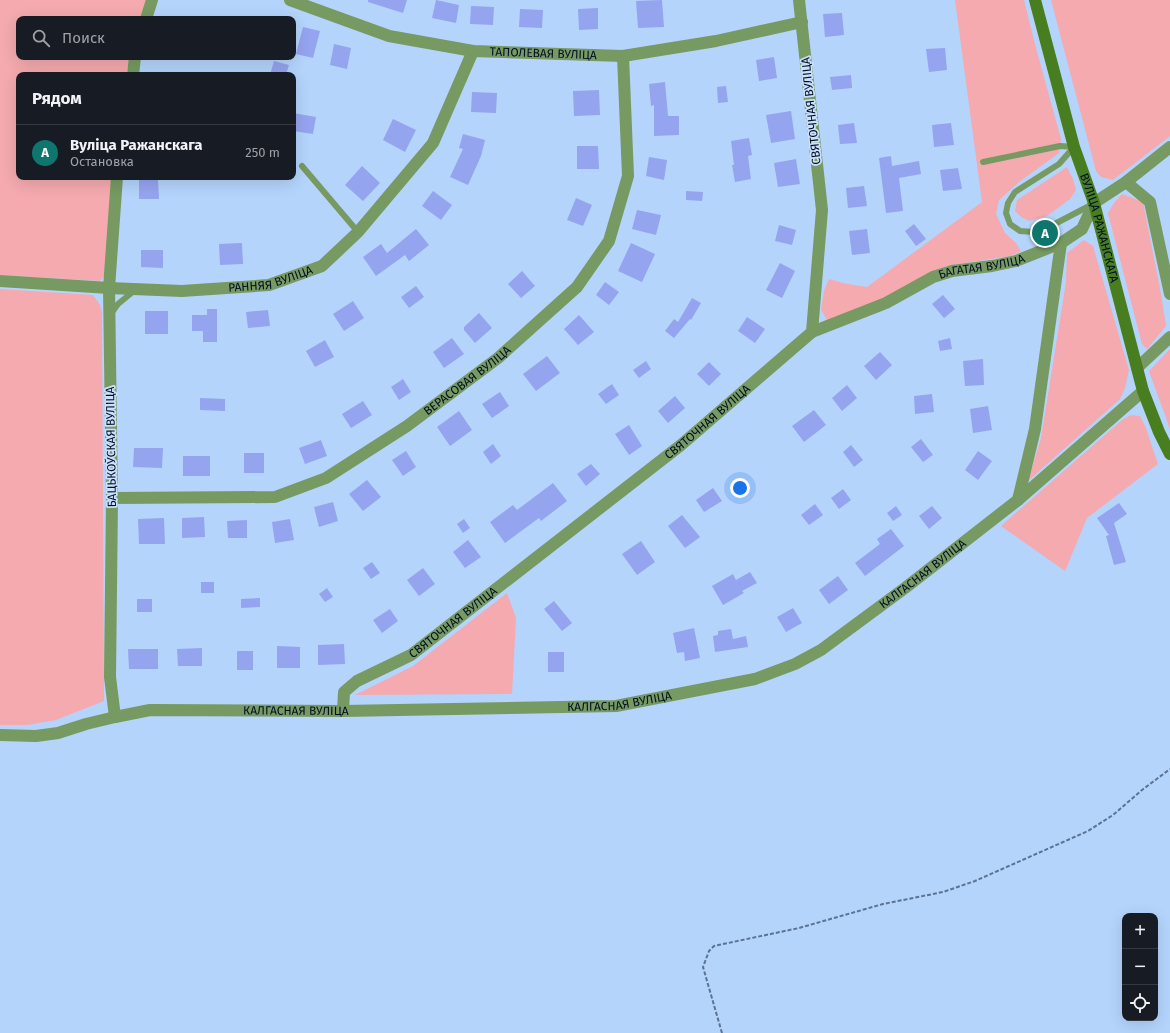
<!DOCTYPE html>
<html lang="ru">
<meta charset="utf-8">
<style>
body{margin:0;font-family:"Fira Sans",sans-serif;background:#242831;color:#f1f3f6}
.controls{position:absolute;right:12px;bottom:12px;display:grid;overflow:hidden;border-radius:8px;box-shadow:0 4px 16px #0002}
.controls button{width:36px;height:36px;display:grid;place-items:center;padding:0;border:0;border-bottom:1px solid #363941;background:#171b24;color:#f1f3f6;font:20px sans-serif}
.you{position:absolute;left:740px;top:488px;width:14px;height:14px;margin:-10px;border:3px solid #fff;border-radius:50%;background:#1a73e8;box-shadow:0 0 0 6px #1a73e833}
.badge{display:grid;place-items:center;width:26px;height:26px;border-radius:50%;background:#0f766e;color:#fff;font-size:13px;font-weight:700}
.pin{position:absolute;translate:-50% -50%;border:2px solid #fff;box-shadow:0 1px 4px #0006}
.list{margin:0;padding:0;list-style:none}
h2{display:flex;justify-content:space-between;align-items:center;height:52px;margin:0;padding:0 16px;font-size:17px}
h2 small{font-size:13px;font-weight:400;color:#9ea1a6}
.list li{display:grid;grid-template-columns:26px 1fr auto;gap:12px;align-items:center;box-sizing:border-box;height:56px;padding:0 16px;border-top:1px solid #363941}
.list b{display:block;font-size:15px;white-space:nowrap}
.list p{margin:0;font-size:13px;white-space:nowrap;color:#9ea1a6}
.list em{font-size:13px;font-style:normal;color:#9ea1a6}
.icon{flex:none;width:22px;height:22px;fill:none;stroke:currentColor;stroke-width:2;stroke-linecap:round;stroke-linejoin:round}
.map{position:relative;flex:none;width:1170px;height:1033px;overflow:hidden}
.search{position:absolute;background:#171b24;box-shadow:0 4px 16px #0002;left:16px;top:16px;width:280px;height:44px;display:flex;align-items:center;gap:10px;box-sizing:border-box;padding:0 14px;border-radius:8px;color:#9ea1a6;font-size:15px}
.panel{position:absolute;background:#171b24;box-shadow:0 4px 16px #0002;left:16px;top:72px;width:280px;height:108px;border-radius:8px}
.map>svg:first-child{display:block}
.green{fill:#f4aaaf}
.building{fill:#95a4ef}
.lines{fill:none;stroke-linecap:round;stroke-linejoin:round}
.path{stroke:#5c7393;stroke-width:2;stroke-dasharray:4 2;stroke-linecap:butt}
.lane{stroke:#769a61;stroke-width:6}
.street{stroke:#769a61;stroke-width:12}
.secondary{stroke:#497e20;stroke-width:12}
.labels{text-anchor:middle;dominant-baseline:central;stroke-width:3.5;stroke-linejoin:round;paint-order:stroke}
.street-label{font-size:12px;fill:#000f26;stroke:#cbe0fb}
</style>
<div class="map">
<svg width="1170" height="1033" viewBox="0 0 1170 1033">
<rect width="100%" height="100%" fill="#b4d4fc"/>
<!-- green -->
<g class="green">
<polygon points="0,0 146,0 140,19 19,19 19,57 130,57 126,75 19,75 19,177 113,177 104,276 100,281 0,275"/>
<polygon points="955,0 1024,0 1036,48 1061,139 1059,153 1019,182 999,200 996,214 1005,233 1016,243 1021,251 1011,256 946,266 877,302 827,320 821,310 824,291 829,279 843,283 867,287 982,202"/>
<polygon points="1051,0 1170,0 1170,136 1113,180 1101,177 1096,171"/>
<polygon points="1067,167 1073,179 1076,190 1070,199 1047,216 1029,221 1021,217 1015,211 1017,200"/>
<polygon points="1122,194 1143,202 1161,294 1166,326 1147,349 1142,344 1108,213 1114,203"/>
<polygon points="1084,240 1093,246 1129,370 1125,388 1120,399 1028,481 1041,438 1066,282 1067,253"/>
<polygon points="0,289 93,295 100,305 102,312 104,701 56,720 28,725 0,725"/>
<polygon points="1170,349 1170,429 1149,371"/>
<polygon points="1131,415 1140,416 1146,428 1158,464 1087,518 1065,571 1001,526 1122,420"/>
<polygon points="507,593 516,618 512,694 355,695 413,666"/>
</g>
<!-- building -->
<g class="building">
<polygon points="368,0 407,0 403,13 368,2"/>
<polygon points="436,0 459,5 456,23 432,18"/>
<polygon points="662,0 664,27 638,28 636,1"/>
<polygon points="471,6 494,7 493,25 470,24"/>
<polygon points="598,8 598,29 579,30 578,9"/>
<polygon points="520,9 543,10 542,28 519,27"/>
<polygon points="842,13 844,35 825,37 823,14"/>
<polygon points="303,27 320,31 313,58 296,54"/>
<polygon points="334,44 351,48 347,69 330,65"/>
<polygon points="945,48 947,70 929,72 926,49"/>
<polygon points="774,57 777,78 759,81 756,60"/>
<polygon points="274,61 289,65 286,75 270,75"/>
<polygon points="851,75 852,88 832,90 830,77"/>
<polygon points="665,82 668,116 679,116 679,135 654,136 654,105 651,106 649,84"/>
<polygon points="726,86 728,102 718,103 717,87"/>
<polygon points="599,90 600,115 574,116 573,91"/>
<polygon points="472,92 497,93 496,113 471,112"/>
<polygon points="791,111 795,139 771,143 766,115"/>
<polygon points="293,113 316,117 313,134 293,131"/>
<polygon points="393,119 416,130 405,152 383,140"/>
<polygon points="854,123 857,143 840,144 838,125"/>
<polygon points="951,123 954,145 934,147 932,125"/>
<polygon points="463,134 485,140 481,156 468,185 450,177 463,149 459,148"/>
<polygon points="749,138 752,155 748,156 751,179 735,182 732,165 734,165 731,141"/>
<polygon points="577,146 598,146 599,169 577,169"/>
<polygon points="891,156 892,166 919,161 921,174 899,178 903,211 886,213 879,158"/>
<polygon points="649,157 667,160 664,180 646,176"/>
<polygon points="796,159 800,184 778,187 774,163"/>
<polygon points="362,166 380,183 363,201 345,185"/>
<polygon points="958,168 962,189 943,191 940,170"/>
<polygon points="139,179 158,179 159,199 139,199"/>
<polygon points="864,186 867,206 848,208 846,188"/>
<polygon points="433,191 452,205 441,220 422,206"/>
<polygon points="686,191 703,192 702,201 686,200"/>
<polygon points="576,198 592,205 583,226 567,220"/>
<polygon points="637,210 661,215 656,235 632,229"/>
<polygon points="914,224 926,239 916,246 905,231"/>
<polygon points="779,225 796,230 792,245 775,241"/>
<polygon points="416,229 429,245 409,261 405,255 376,276 363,257 381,244 387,253"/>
<polygon points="867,229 870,253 852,255 849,231"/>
<polygon points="242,243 243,264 220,265 219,244"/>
<polygon points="631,243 655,254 642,282 618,271"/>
<polygon points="141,250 163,250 163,268 141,267"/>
<polygon points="780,263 795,271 782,298 766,290"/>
<polygon points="522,271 535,286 521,298 508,284"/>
<polygon points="605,282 619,292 609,305 596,295"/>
<polygon points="416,286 424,297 409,308 401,297"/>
<polygon points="943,295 955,309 944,318 932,304"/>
<polygon points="692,298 701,303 691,320 690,319 674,338 665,331 674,319 678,322"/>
<polygon points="353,301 364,318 344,331 333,314"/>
<polygon points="207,309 217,309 217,342 203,342 203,331 192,331 192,315 207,315"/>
<polygon points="268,310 270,326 248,328 246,312"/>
<rect x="145" y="311" width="23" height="23"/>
<polygon points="479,313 492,328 475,343 464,330 464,327"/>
<polygon points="579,315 594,332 578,345 564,329"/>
<polygon points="747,317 765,329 755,343 738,331"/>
<polygon points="452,338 464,354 444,368 433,352"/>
<polygon points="950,338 952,349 940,351 938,341"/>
<polygon points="325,340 334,357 315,367 306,351"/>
<polygon points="880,352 892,365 876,380 864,366"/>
<polygon points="547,356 560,373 536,391 523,374"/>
<polygon points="983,359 984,385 965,386 963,361"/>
<polygon points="646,361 651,369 639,378 633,370"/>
<polygon points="709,362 721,374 709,386 697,374"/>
<polygon points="403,379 411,392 399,400 391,387"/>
<polygon points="612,384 619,395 606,404 598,394"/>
<polygon points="847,385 857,398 842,411 832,398"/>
<polygon points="500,392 509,406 492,418 482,404"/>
<polygon points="932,394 934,412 915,414 914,396"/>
<polygon points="675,396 685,408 668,423 658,411"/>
<polygon points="200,398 225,399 225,411 200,410"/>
<polygon points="363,401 372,415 351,428 342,414"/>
<polygon points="988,406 992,430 973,433 970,409"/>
<polygon points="814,410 826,425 804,442 792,426"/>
<polygon points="459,411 472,430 450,446 437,427"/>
<polygon points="629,425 642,446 629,455 615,434"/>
<polygon points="921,439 933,455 923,462 911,447"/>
<polygon points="321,440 327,456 305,464 299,448"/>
<polygon points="493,444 501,456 491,464 483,452"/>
<polygon points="851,445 863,460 854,467 843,452"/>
<polygon points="134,448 163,448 162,468 133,467"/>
<polygon points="406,451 416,467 403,476 392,460"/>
<polygon points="978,451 992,461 978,480 965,470"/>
<rect x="244" y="453" width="20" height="20"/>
<rect x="183" y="456" width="27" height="20"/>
<polygon points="591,464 600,474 586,486 577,474"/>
<polygon points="367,480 381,497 363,511 349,494"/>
<polygon points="553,483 567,501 541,521 539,518 505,543 490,522 513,505 517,510"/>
<polygon points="713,488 722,501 704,512 696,500"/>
<polygon points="843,489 851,500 839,509 831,498"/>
<polygon points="333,502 338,521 319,527 314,507"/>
<polygon points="1119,503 1127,514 1114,523 1126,562 1114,565 1106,536 1109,535 1097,518"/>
<polygon points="815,504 823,515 809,525 801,515"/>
<polygon points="896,506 902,515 893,521 887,513"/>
<polygon points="932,506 942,518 929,529 919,516"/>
<polygon points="682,515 700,537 685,548 668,526"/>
<polygon points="204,517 205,537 182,538 182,518"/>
<polygon points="164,518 165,544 139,544 138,519"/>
<polygon points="290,519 294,540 275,543 272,522"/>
<polygon points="464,519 470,528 463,533 457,524"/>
<polygon points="247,520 247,538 228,538 227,521"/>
<polygon points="891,529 904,546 865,576 855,563 880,544 877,539"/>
<polygon points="468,540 481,557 465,568 453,552"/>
<polygon points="641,541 655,562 637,575 622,554"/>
<polygon points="372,562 380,573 371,579 363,568"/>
<polygon points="423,568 435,584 419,596 407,580"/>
<polygon points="750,572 757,583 742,591 744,593 723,605 712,586 733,574 736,580"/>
<polygon points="838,576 848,590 829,604 819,590"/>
<rect x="201" y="582" width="13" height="11"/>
<polygon points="327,588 333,597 325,602 319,594"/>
<polygon points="260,598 260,607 241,608 241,599"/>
<rect x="137" y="599" width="15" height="13"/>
<polygon points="554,601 572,623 562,631 544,609"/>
<polygon points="793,608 802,623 786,632 777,617"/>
<polygon points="390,609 398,621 382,633 373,620"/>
<polygon points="694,628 700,658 685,661 684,652 677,653 673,633"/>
<polygon points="731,629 733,639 746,636 748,647 715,652 713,636 718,635 718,631"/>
<polygon points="344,644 345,664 318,665 318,645"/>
<polygon points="277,646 300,647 300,668 277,668"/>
<polygon points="202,648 202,666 178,666 177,649"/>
<polygon points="128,649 158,649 158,669 129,669"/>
<rect x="237" y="651" width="16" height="19"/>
<rect x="548" y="652" width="16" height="20"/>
</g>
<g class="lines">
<!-- path -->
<polyline class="path" points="722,1033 703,967 709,951 714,946 799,928 883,904 943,892 975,881 1088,831 1113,815 1142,790 1170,769"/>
<!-- lane -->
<g class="lane">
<polyline points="1074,147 1059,164 1015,192 1008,203 1006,213 1010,224 1020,231 1033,232 1047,228 1091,205"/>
<polyline points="983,162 1060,146 1074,147"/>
<polyline points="302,166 358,232"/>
<polyline points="110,315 118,304 135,290"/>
</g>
<!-- street -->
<g class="street">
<path id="s1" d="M290 0 389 36 473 51 623 56 716 41 802 22"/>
<polyline points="146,19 152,0"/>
<polyline points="133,75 135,57"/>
<polyline points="1126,182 1150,202 1170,294"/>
<path id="s2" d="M0 281 109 288 182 291 269 285 322 266 358 232 433 143 473 51"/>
<path id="s3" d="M812 332 886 303 933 277 952 271 992 266 1016 261 1061 243 1082 229 1094 203 1126 182 1170 147"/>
<polyline points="1137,368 1170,337"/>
<path id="s4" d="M112 498 275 497 326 478 407 426 498 358 577 287 609 241 628 176 623 56"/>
<polyline points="1018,500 1035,429 1061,243"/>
<path id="s5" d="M343 711 344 692 357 681 411 655 681 445 812 332 822 210 799 0"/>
<polyline points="115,717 110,677 112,498 109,288 117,177"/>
<path id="s6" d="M0 735 36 736 58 733 86 724 115 717 150 710 343 711 616 706 755 679 795 664 821 650 905 588 1018 500 1143 391"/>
</g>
<!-- secondary -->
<path class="secondary" id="s7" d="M1035 0 1074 147 1094 203 1143 391 1159 432 1170 454"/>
</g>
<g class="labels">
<!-- street labels -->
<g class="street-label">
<text stroke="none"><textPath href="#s1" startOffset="261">ТАПОЛЕВАЯ ВУЛІЦА</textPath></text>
<text transform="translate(811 111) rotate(-96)">СВЯТОЧНАЯ ВУЛІЦА</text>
<text stroke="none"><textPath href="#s7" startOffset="237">ВУЛІЦА РАЖАНСКАГА</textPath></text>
<text stroke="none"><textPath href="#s3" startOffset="183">БАГАТАЯ ВУЛІЦА</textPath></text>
<text stroke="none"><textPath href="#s2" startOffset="272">РАННЯЯ ВУЛІЦА</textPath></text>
<text stroke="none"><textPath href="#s4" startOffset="389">ВЕРАСОВАЯ ВУЛІЦА</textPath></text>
<text stroke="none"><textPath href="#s5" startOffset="473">СВЯТОЧНАЯ ВУЛІЦА</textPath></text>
<text transform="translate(111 447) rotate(-91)">БАЦЬКОЎСКАЯ ВУЛІЦА</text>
<text stroke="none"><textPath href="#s6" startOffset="960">КАЛГАСНАЯ ВУЛІЦА</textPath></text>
<text stroke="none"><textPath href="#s5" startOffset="149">СВЯТОЧНАЯ ВУЛІЦА</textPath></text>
<text stroke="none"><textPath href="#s6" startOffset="623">КАЛГАСНАЯ ВУЛІЦА</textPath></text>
<text stroke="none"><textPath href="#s6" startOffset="299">КАЛГАСНАЯ ВУЛІЦА</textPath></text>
</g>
</g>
</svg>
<div class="controls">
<button>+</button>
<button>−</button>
<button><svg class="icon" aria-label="locate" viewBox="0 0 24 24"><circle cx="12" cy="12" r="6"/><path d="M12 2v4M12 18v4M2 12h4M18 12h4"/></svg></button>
</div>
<div class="you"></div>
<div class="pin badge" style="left:1045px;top:233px">A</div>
<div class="search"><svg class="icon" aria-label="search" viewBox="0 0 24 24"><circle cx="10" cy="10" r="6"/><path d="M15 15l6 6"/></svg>Поиск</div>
<section class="panel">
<h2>Рядом<small></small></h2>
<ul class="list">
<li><span class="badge">A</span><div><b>Вуліца Ражанскага</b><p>Остановка</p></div><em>250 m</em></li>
</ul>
</section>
</div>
